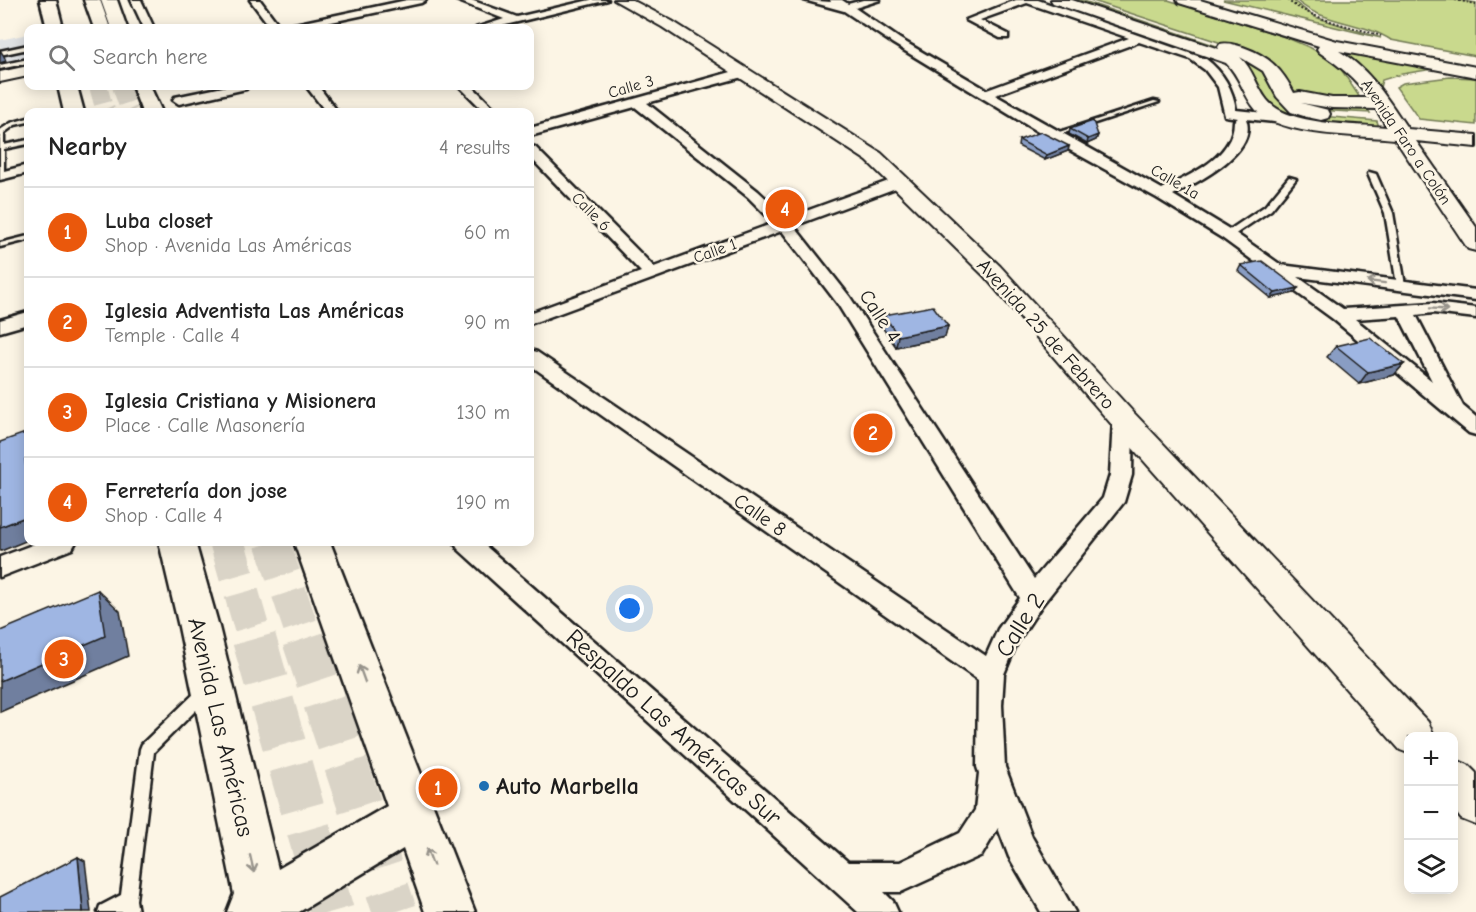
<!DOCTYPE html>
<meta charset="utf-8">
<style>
body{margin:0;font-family:"Comic Neue",sans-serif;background:#f2f2f2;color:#222}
.controls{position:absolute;right:18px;bottom:18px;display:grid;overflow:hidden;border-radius:12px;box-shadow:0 3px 15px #0003}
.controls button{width:54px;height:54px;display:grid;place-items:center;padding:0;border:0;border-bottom:2px solid #e0e0e0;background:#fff;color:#222;font:30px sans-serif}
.you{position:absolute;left:630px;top:609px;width:21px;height:21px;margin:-15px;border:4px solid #fff;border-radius:50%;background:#1a73e8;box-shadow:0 0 0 9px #1a73e833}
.badge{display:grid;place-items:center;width:39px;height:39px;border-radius:50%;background:#ea580c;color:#fff;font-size:20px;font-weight:700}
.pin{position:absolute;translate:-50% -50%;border:3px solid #fff;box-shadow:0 2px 6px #0006}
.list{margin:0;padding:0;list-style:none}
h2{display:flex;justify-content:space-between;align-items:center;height:78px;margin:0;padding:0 24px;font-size:26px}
h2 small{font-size:20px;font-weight:400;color:#767676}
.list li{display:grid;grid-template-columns:39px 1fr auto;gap:18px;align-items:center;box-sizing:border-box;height:90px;padding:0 24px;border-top:2px solid #e0e0e0}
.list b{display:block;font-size:22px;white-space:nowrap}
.list p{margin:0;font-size:20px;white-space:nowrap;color:#767676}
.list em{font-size:20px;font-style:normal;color:#767676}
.icon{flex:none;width:33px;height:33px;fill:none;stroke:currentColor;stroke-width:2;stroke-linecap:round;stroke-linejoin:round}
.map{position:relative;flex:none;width:1476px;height:912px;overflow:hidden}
.search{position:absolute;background:#fff;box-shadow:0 3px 15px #0003;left:24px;top:24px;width:510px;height:66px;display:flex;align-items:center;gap:15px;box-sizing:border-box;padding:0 21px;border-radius:12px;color:#767676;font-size:22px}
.panel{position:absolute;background:#fff;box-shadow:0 3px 15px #0003;left:24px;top:108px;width:510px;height:438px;border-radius:12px}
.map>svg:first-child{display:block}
.built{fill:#e0e2e4}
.green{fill:#c9d98d;stroke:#727a54;stroke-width:1.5}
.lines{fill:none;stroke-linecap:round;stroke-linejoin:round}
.highway-tunnel-far3{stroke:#dad4c7;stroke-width:18;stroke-dasharray:18 9;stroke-linecap:butt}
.highway-tunnel-far2{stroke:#dad4c7;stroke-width:22;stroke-dasharray:22 11;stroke-linecap:butt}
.highway-tunnel-far1{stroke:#dad4c7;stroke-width:35;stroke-dasharray:35 18;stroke-linecap:butt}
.highway-tunnel{stroke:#dad4c7;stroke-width:44;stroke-dasharray:44 22;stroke-linecap:butt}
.lane-casing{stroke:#1c1c1c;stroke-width:5}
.street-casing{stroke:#1c1c1c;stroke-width:5}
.secondary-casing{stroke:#1c1c1c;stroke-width:4}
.primary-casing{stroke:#1c1c1c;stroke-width:5}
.highway-casing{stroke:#1c1c1c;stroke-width:5}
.path{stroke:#1c1c1c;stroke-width:2;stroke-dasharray:2 2;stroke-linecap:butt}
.lane{fill:#fcf5e5;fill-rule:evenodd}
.street{fill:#fcf5e5;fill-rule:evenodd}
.secondary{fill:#fcf5e5;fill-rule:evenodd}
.primary{fill:#fcf5e5;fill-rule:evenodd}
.highway{fill:#fcf5e5;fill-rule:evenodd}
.wall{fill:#899dc3;stroke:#1c1c1c;stroke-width:1.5}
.shaded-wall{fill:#6f7f9f;stroke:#1c1c1c;stroke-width:1.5}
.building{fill:#9fb6e3;stroke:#1c1c1c;stroke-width:1.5}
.oneway{stroke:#97938b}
.poi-dot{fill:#1f6fb2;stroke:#fcf5e5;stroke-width:2}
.labels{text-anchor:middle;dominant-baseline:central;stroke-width:5;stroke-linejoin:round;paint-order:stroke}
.far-street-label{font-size:16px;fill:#1c1c1c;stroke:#fcf5e5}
.street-label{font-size:20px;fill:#1c1c1c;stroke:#fcf5e5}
.near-street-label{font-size:24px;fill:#1c1c1c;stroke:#fcf5e5}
.near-poi-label{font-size:24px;font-weight:bold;fill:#1c1c1c;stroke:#fcf5e5;text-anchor:start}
</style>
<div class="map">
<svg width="1476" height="912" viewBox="0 0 1476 912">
<rect width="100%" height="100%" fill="#fcf5e5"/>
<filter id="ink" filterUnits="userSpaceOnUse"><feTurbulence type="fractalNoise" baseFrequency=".0167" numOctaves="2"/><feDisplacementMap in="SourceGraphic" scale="12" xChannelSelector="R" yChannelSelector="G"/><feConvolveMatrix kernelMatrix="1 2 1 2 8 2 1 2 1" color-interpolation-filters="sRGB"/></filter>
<g filter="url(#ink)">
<!-- built -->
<polygon class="built" points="28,34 28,66 0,72 0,40"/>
<!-- green -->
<g class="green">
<polygon points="1061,0 1081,0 1252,58 1309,115 1377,121 1380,130 1300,122 1272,112 1244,66"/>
<polygon points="1090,0 1168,0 1285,37 1311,48 1337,63 1370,113 1315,110 1297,104 1249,52"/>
<polygon points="1223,0 1292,0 1315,17 1381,38"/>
<path d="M1296 0H1459L1476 3V56L1391 40C1362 21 1322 24 1296 0Z"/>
<polygon points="1331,49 1433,69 1402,74 1382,80 1379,91"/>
<polygon points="1450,77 1476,78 1476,125 1419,119 1396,87 1403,83"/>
</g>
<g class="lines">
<!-- highway-tunnel-far3 -->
<g class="highway-tunnel-far3">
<polyline points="98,86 105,111"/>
<polyline points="121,86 130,111"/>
</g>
<!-- highway-tunnel-far2 -->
<g class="highway-tunnel-far2">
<polyline points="104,110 105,112"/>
<polyline points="129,110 130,112"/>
</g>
<!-- highway-tunnel-far1 -->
<g class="highway-tunnel-far1">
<polyline points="227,542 255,640"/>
<polyline points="272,542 305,640"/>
</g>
<!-- highway-tunnel -->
<g class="highway-tunnel">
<polyline points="254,639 332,912"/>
<polyline points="304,639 395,912"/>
</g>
<!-- lane casing -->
<g class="lane-casing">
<g id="lane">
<polygon points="28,45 28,49 0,55 0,51"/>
<polygon points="28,59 28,63 0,69 0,65"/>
<polygon points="1154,101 1159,102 1055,136 1050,135"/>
<polygon points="28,118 28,122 15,125 4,133 4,145 28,140 28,144 4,149 4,176 0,178 0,130 11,123"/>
<polygon points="1369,172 1376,174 1393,213 1405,285 1404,287 1401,288 1397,285 1385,213 1368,174"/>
<polygon points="1289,177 1296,179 1271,210 1231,237 1225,237 1225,233 1265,206"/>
<polygon points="28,236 28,240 0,247 0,243"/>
<polygon points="203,688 208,690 210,694 208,698 154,752 136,900 138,912 98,912 100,906 121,895 140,749 142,744 198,690"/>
</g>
</g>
<!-- street casing -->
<g class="street-casing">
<g id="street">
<polygon points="131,0 141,0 154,28 144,28"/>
<polygon points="250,0 260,0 281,28 271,28"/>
<polygon points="407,0 426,0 421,3 303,28 285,28 290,25"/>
<polygon points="456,0 471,0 517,17 590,0 608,0 493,28 476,28 504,19"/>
<path d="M804 0 831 2 830 0H842L848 4 863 0H880L855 8 900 39 987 90 1129 38 1027 3 980 20 1008 34V38H1000L966 20 1016 0H1038L1206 59C1223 72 1233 89 1236 110L1285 115 1292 119 1285 123 1246 119C1259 152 1196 183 1173 195L1234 232 1281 265 1476 290V300L1298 277 1343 309 1433 303 1476 308V318L1433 313 1416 315 1463 406 1476 417V435L1469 433 1333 319 1222 238 1157 198 1048 138 892 43 844 11ZM1139 42 1190 59 1205 70 1218 87 1225 116 1238 118 1234 121C1234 157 1190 175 1162 189L995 95ZM1399 316 1432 381 1355 319Z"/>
<polygon points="742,69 746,70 746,76 647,103 758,191 787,218 894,179 904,179 906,182 904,185 794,226 850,297 1034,579 1103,498 1110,475 1113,419 1116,414 1123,412 1130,414 1133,419 1132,475 1124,502 1042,605 1017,643 1004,674 1002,705 1005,767 1032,837 1075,912 1041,912 1009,857 998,828 982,855 901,892 884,892 893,901 898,912 858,912 458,549 454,542 481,542 848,862 900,862 960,833 975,810 979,773 977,767 978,680 530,365 530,350 537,352 986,656 998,629 1020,598 837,303 782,231 530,324 530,313 641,272 530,157 530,146 535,147 654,267 774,223 748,197 635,107 530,136 530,128"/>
<polygon points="228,86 248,86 246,89 179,104 173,100 175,97"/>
<polygon points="306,86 318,86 338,112 326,112"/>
<polygon points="459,86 472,86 498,112 485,112"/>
<polygon points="28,165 28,173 0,180 0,172"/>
<polygon points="28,312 28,324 0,332 0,320"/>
<polygon points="40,542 76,542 72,549 0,577 0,557"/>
</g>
</g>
<!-- secondary casing -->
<g class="secondary-casing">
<g id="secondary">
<polygon points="614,0 632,0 672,21 881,153 1000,266 1133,412 1428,722 1434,736 1408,736 1408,753 1400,750 1113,426 984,276 867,161 662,27"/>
<path d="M1051 0H1072L1219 49 1218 47 1220 44C1228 42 1235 45 1243 47 1269 56 1282 69 1294 93L1300 92 1332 98H1369C1355 78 1340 66 1319 52L1317 49 1319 46 1179 3 1177 0H1200L1337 41 1476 67V77L1339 51C1371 70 1387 99 1408 129L1476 135V147L1416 141 1476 227V251L1468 249 1395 139C1359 135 1281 137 1256 110 1243 95 1240 76 1226 63L1053 3ZM1240 57 1263 71 1277 97 1291 112 1307 117 1321 120 1328 118 1330 114 1328 110 1301 103 1332 108 1376 109 1387 127C1355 124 1288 126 1267 100 1256 86 1253 69 1240 57Z"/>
<polygon points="28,66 28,76 0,82 0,72"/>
<polygon points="1454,759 1468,765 1476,773 1476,825 1461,819 1454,810"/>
</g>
</g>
<!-- primary casing -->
<g class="primary-casing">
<g id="primary">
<polygon points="40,0 56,0 63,28 47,28"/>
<polygon points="101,0 117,0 127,28 111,28"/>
<polygon points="58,86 77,86 84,112 64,112"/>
<polygon points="132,86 150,86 162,112 142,112"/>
<polygon points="159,542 195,542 219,627 278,869 387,806 294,542 330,542 475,912 425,912 403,849 299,912 227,912 234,894 179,627"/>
</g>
</g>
<!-- highway casing -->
<g class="highway-casing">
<polygon id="highway" points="84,0 100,0 110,28 94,28"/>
</g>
<!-- path -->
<g class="path">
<path d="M1287 0C1315 21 1349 25 1381 36"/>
<polyline points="1455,0 1476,4"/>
</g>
<!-- lane -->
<use href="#lane" class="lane"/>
<!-- street -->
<use href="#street" class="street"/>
<!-- secondary -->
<use href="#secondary" class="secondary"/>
<!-- primary -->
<use href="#primary" class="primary"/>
<!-- highway -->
<use href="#highway" class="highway"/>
</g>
<!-- wall -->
<g class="wall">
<polygon points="1070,129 1098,135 1096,140 1087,144 1069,134"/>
<polygon points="1019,140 1069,146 1068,151 1045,160 1018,146"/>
<polygon points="1241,265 1294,293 1271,298 1238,271"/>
<polygon points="884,315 948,326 945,337 896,347 882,327"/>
<polygon points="1336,346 1404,364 1394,375 1359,384 1327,357"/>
</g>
<!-- shaded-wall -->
<g class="shaded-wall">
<polygon points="0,50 4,56 6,61 0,63"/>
<polygon points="1098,135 1096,140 1087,144 1088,139"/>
<polygon points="1069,146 1068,151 1045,160 1047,155"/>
<polygon points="1298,288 1294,293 1271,298 1275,293"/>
<polygon points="948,326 945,337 896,347 898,336"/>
<polygon points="1404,364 1394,375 1359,384 1368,372"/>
<polygon points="28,457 28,489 25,459"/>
<polygon points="28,516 28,540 1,551 0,550 0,527"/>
<polygon points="98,590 120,611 128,656 0,712 0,681"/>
<polygon points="78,857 85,861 91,912 83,912"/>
</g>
<!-- building -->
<g class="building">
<polygon points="1093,121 1098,135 1088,139 1070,129"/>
<polygon points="1041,132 1069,146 1047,155 1019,140"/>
<polygon points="1262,261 1298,288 1275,293 1241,265"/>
<polygon points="933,306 948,326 898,336 884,315"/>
<polygon points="1370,338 1404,364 1368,372 1336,346"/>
<polygon points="28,432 28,457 25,459 28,489 28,516 0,527 0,442"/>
<polygon points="98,590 105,636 0,681 0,631"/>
<polygon points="78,857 83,912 0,912 0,897"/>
</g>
<!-- one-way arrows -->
<defs><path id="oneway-shaft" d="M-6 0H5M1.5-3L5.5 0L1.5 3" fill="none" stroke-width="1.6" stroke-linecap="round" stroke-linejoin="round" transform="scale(1.5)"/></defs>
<g class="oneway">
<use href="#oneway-shaft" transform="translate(1376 282) rotate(-173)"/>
<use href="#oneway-shaft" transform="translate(1439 309) rotate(4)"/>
<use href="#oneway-shaft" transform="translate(362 674) rotate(-110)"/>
<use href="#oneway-shaft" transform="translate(430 857) rotate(-111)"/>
<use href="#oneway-shaft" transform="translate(252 864) rotate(77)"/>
</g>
</g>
<!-- markers -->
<circle class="poi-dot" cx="484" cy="786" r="6"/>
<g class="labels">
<!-- far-street labels -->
<g class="far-street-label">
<text transform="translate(631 87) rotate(-16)">Calle 3</text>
<text transform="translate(1406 142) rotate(56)">Avenida Faro a Colón</text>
<text transform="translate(1175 182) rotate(30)">Calle 1a</text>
<text transform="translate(591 212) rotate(45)">Calle 6</text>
<text transform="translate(715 251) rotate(-20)">Calle 1</text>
</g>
<!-- street labels -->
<g class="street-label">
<text transform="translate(880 316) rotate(57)">Calle 4</text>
<text transform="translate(1046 334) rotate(48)">Avenida 25 de Febrero</text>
<text transform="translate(760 515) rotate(35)">Calle 8</text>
</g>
<!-- near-street labels -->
<g class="near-street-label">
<text transform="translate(1020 625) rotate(-58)">Calle 2</text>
<text transform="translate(221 727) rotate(77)">Avenida Las Américas</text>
<text transform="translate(674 727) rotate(42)">Respaldo Las Américas Sur</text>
</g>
<!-- near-poi labels -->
<g class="near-poi-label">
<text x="496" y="786">Auto Marbella</text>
</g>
</g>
</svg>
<div class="controls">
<button>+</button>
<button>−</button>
<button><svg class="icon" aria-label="layers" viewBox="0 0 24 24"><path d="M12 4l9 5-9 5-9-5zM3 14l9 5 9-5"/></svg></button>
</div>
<div class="you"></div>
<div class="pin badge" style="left:438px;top:788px">1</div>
<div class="pin badge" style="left:873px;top:433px">2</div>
<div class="pin badge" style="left:64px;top:659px">3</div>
<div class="pin badge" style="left:785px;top:209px">4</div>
<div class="search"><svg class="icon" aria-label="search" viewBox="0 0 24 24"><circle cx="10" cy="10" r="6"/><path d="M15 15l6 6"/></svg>Search here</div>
<section class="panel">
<h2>Nearby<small>4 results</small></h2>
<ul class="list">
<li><span class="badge">1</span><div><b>Luba closet</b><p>Shop · Avenida Las Américas</p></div><em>60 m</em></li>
<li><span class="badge">2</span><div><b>Iglesia Adventista Las Américas</b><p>Temple · Calle 4</p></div><em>90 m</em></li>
<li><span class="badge">3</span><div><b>Iglesia Cristiana y Misionera</b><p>Place · Calle Masonería</p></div><em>130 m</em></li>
<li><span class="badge">4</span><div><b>Ferretería don jose</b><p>Shop · Calle 4</p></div><em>190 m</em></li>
</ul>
</section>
</div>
